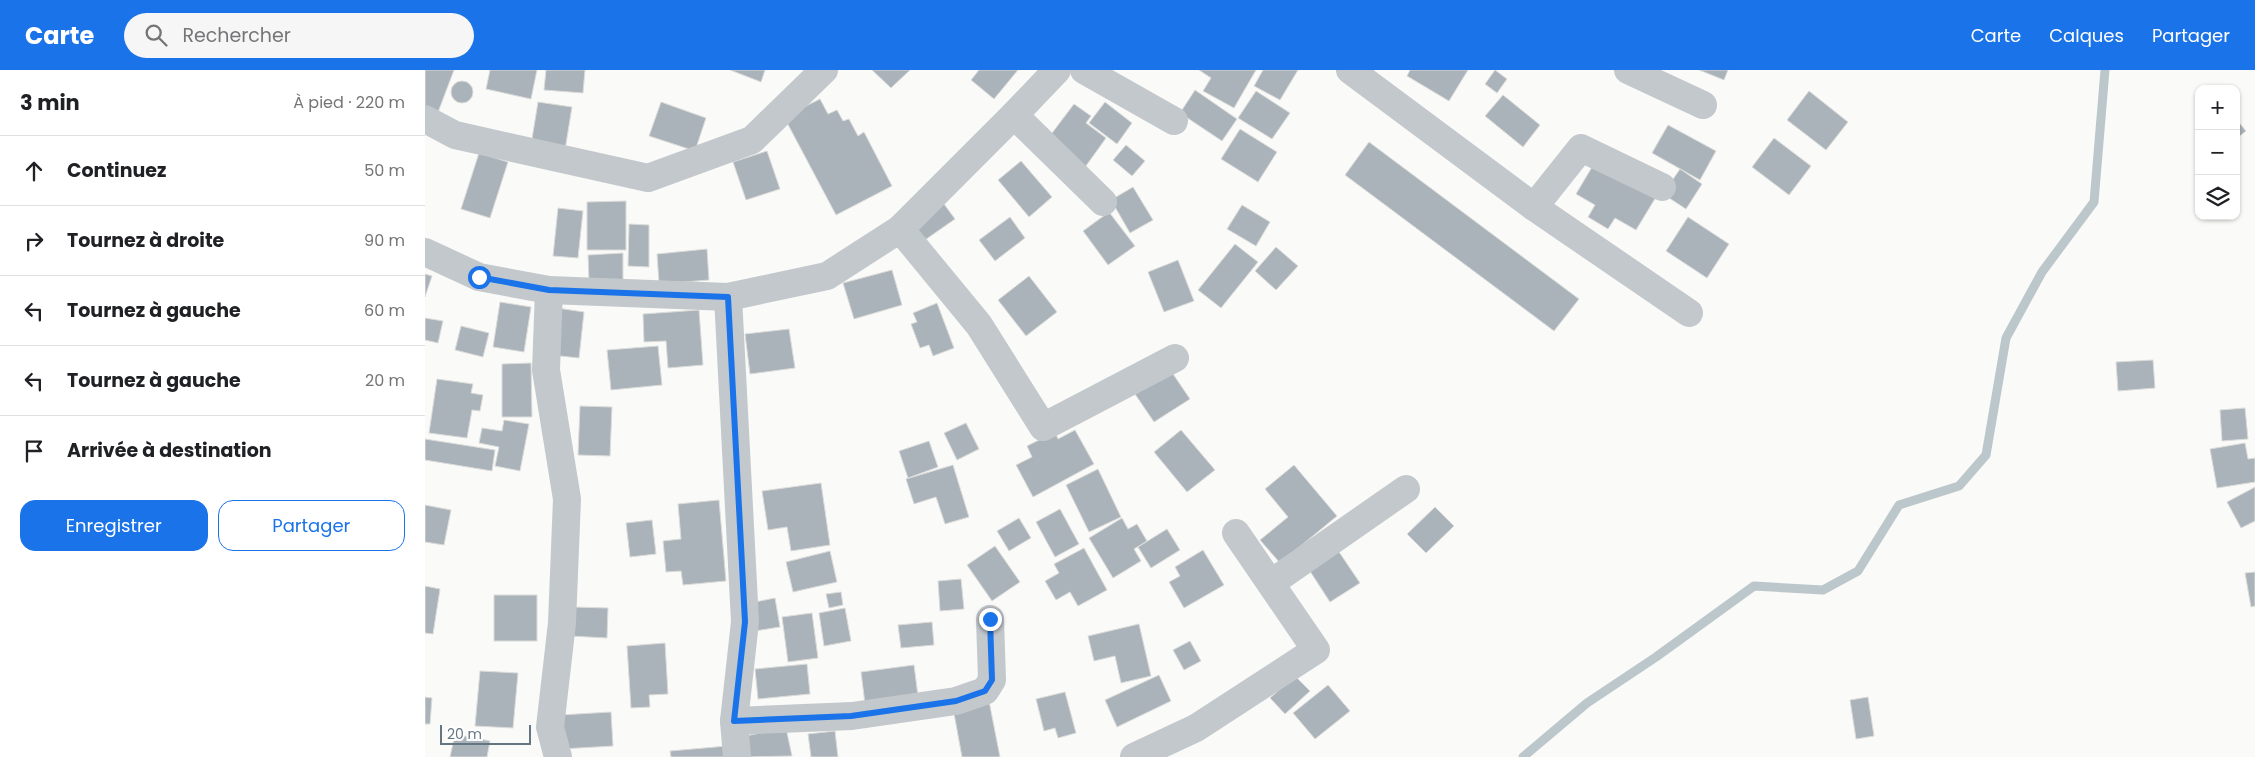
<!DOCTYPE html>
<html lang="fr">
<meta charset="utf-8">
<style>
body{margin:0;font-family:Poppins,sans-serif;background:#f6f6f6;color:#202124}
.controls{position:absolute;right:15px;top:15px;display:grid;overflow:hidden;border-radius:10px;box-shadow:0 1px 4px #0004}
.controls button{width:45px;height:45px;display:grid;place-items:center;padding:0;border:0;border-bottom:1px solid #e0e0e0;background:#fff;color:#202124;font:25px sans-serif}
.scale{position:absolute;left:15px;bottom:12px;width:91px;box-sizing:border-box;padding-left:5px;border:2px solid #657683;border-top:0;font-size:14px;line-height:18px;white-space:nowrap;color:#657683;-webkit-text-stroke:4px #fff;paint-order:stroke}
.stop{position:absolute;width:15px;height:15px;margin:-11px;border:4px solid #1a73e8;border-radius:50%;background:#fff}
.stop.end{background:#1a73e8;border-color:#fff;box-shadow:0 1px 5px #0008}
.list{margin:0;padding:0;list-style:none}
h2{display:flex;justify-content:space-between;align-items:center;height:65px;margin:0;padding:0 20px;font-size:21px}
h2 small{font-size:16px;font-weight:400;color:#757577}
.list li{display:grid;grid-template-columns:32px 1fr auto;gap:15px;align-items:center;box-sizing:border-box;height:70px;padding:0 20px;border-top:1px solid #e0e0e0}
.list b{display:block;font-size:19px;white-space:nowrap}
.list em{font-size:16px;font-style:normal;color:#757577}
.actions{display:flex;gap:10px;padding:15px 20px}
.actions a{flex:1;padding:11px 0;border:1px solid #1a73e8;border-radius:15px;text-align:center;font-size:18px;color:#1a73e8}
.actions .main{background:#1a73e8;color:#fff}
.icon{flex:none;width:28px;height:28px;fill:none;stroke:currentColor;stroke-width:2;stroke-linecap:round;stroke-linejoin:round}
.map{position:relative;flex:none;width:1830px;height:687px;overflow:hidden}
header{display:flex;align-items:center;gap:30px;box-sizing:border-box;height:70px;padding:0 25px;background:#1a73e8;color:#fff}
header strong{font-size:24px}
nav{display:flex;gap:28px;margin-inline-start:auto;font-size:18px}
.search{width:350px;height:45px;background:#f6f6f6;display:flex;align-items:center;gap:12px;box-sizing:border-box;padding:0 18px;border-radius:28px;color:#757577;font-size:19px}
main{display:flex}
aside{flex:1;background:#fff}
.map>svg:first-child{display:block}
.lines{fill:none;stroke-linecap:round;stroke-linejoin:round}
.stream{stroke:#bbc7cb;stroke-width:9}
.building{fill:#aab3b9;stroke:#dcdcda}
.minor{stroke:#c3c8cc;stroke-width:28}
.route{stroke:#1a73e8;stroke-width:6}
</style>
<header>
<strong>Carte</strong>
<div class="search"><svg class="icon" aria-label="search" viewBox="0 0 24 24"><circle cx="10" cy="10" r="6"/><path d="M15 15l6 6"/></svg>Rechercher</div>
<nav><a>Carte</a><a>Calques</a><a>Partager</a></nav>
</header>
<main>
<aside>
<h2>3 min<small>À pied · 220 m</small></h2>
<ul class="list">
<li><svg class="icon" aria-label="ahead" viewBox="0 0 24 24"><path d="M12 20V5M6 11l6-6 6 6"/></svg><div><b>Continuez</b></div><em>50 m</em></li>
<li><svg class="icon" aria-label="right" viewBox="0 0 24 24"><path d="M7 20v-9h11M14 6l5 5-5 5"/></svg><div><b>Tournez à droite</b></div><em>90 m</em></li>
<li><svg class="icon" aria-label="left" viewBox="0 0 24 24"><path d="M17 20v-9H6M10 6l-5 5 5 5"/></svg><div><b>Tournez à gauche</b></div><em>60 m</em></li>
<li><svg class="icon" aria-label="left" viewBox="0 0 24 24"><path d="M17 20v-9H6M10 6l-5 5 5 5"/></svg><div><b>Tournez à gauche</b></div><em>20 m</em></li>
<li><svg class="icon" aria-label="arrive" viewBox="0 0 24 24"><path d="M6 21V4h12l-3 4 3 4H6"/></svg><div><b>Arrivée à destination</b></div></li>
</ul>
<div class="actions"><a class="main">Enregistrer</a><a>Partager</a></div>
</aside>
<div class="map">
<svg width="1830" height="687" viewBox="0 0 1830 687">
<rect width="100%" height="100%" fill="#fafaf8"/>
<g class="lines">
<!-- stream -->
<polyline class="stream" points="1098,687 1162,633 1231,587 1329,516 1398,520 1433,501 1474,435 1534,416 1561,385 1581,268 1617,202 1669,132 1680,0"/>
</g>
<!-- building -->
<g class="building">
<polygon points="0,0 29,0 12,45 0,41"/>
<polygon points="65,0 112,0 106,29 61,19"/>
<polygon points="121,0 160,0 158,23 119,20"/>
<polygon points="305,0 340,0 336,12"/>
<polygon points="447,0 485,0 466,18"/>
<polygon points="554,0 593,0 569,29 546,10"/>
<polygon points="774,0 831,0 809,38 778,21 786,8"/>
<polygon points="838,0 873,0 855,30 829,16"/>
<polygon points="985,0 1043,0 1024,31 982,6"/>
<polygon points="1070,0 1082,9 1072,23 1060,14"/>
<polygon points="1274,0 1303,0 1299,10"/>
<circle cx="37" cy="22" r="11"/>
<polygon points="770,20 812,49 797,71 755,43"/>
<polygon points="831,21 865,43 847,69 813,48"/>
<polygon points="1384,21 1423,52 1401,80 1362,50"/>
<polygon points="1078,25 1115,55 1098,77 1060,46"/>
<polygon points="395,29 403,44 412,40 418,51 424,49 433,66 439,62 467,116 411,145 359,47"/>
<polygon points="113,32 147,37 140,80 106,75"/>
<polygon points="236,32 281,48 270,81 224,66"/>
<polygon points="680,32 707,53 692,74 664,53"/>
<polygon points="649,34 666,46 661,53 681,68 658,100 621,71"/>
<polygon points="1811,49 1821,61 1811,69"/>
<polygon points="1243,55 1291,81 1275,110 1227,83"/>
<polygon points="815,59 852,82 833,112 796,89"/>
<polygon points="1349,68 1386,96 1364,125 1327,97"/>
<polygon points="944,72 1154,229 1129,261 920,105"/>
<polygon points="701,75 720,91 707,106 688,90"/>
<polygon points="342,81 355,119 321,130 308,92"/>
<polygon points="54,83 83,92 65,148 36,139"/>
<polygon points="596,91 627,127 604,147 573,110"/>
<polygon points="1170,92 1231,127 1211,160 1190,148 1183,159 1163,147 1170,135 1151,124"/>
<polygon points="1255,99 1277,114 1261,139 1238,124"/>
<polygon points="708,117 728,150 705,163 686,130"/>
<polygon points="516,130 530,149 497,172 484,153"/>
<polygon points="201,131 201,180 162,180 162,132"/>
<polygon points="817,135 845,152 831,176 802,159"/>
<polygon points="133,138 158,141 153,188 128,186"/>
<polygon points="684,142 710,176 683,195 658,161"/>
<polygon points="585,147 600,168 570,191 554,170"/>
<polygon points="1263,147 1304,174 1282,208 1241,181"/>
<polygon points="204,154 224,155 224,197 203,196"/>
<polygon points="810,174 833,192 796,238 773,220"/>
<polygon points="851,177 873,196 851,220 830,201"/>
<polygon points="282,179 284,210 234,214 232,184"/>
<polygon points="198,183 198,210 164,211 163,185"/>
<polygon points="753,190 769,231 739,242 723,202"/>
<polygon points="467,200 477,235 429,249 418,213"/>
<polygon points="0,204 7,206 0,227"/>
<polygon points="604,206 632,242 601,266 573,230"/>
<polygon points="75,232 106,237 99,282 68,277"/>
<polygon points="512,233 529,278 508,286 504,275 495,278 486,254 492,252 488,243"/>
<polygon points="132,238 159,242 154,288 126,285"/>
<polygon points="274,240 278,295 243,298 241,271 219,272 218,244"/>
<polygon points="0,248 18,251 13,273 0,270"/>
<polygon points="36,256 64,263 58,287 30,280"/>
<polygon points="364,259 370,298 325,304 320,264"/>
<polygon points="233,276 237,315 186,320 182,280"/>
<polygon points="1728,290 1730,318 1693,321 1691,292"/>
<polygon points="106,293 107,347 77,347 77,294"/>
<polygon points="746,301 765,329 729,352 710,324"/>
<polygon points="12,309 48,314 46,323 58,325 55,341 47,340 42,368 4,363"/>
<polygon points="155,336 187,337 185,386 153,385"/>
<polygon points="1820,338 1823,369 1797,371 1795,340"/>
<polygon points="79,350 104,354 95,401 70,396 74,377 54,373 57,358 77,361"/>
<polygon points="541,353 554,379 532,390 519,363"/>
<polygon points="650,360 669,394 608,427 591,395 607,387 602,376 630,362 633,369"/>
<polygon points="756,360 790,400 762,422 729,382"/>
<polygon points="0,369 70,380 67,401 0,390"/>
<polygon points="504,371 513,397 483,408 474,381"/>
<polygon points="1820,373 1823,389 1830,388 1830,412 1792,418 1785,379"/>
<polygon points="528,395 544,447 520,454 511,427 489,434 481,409"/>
<polygon points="869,395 912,446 855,493 835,470 863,447 840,419"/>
<polygon points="673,399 696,447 664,462 641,415"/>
<polygon points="396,413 405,475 366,481 362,457 343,460 337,421"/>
<polygon points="1830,417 1830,451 1816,458 1802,432"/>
<polygon points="294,430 301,511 258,515 256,501 241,502 238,471 256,469 253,434"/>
<polygon points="0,435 26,440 19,475 0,472"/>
<polygon points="1010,437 1029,456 1001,483 982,464"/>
<polygon points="635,439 654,474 630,487 611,452"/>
<polygon points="594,448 606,468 584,481 572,461"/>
<polygon points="697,448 703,459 712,454 722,471 709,479 716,491 688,508 664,468"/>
<polygon points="227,450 231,484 205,487 201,453"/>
<polygon points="742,459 755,480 726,498 713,477"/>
<polygon points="570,476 595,512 567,531 542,495"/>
<polygon points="910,476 935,513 905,532 881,495"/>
<polygon points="659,478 682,520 653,536 645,522 631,530 620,511 634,503 629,494"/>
<polygon points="778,480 799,515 759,538 744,512 755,506 750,497"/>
<polygon points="405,481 412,512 368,522 361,492"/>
<polygon points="1830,502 1830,536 1826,537 1820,503"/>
<polygon points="536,509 539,539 515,541 513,511"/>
<polygon points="0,516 15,519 8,564 0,563"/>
<polygon points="416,522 418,535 404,538 401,524"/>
<rect x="69" y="525" width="43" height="46"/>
<polygon points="350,528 355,557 330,561 325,533"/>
<polygon points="147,537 183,538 182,568 145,566"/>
<polygon points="420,538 426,571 399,576 394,543"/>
<polygon points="387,543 393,588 363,592 357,547"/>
<polygon points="507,552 509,575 476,578 473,555"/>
<polygon points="714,554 726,606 696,613 690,586 669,591 663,566"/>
<polygon points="765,571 776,591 759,600 748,580"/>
<polygon points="240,573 243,624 224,625 225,637 206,638 202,576"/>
<polygon points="382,594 385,624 333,629 330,599"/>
<polygon points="489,595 493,626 440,634 436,602"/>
<polygon points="55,601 93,603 88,658 50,656"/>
<polygon points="734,605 746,631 692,657 680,630"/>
<polygon points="870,606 885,621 860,644 845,628"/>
<polygon points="903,615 925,641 890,669 868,643"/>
<polygon points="640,622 651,663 633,668 630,658 619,661 611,629"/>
<polygon points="0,627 7,628 5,654 0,654"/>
<polygon points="1443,627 1449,666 1431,669 1425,630"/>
<polygon points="564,631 575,687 537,687 528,638"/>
<polygon points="186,642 188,676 137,679 135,645"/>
<polygon points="361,658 367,686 318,687 315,667"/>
<polygon points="410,661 413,687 386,687 383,664"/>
<polygon points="30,664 65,671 62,687 25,687"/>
<polygon points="302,676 303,687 246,687 245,681"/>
</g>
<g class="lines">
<!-- minor -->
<g class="minor">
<polyline points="659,0 749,51"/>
<polyline points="925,0 1109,137 1264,243"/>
<polyline points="1203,0 1278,35"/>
<polyline points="589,45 678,132"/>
<polyline points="0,49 30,65 223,108 327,70 399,0"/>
<polyline points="1109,137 1156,78 1237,117"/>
<polyline points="475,159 554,255 618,357 750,288"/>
<polyline points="0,182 54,207 124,220 303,227 402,206 475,159 589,45 632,0"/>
<polyline points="124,220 121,300 142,429 137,553 125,657 133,687"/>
<polyline points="303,227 320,552 309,651 312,687"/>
<polyline points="846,513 981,419"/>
<polyline points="309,651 427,646 531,631 560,621 567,610 565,549"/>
<polyline points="709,687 771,658 891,580 811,463"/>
</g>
</g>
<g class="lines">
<!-- route -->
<polyline class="route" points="54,207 124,220 303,227 320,552 309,651 426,646 531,631 560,621 567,610 565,549"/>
</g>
</svg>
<div class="controls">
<button>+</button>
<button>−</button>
<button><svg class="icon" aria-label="layers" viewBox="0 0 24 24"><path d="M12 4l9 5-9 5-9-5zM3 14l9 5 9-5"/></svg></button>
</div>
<div class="scale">20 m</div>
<div class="stop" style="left:54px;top:207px"></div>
<div class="stop end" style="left:565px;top:549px"></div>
</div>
</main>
